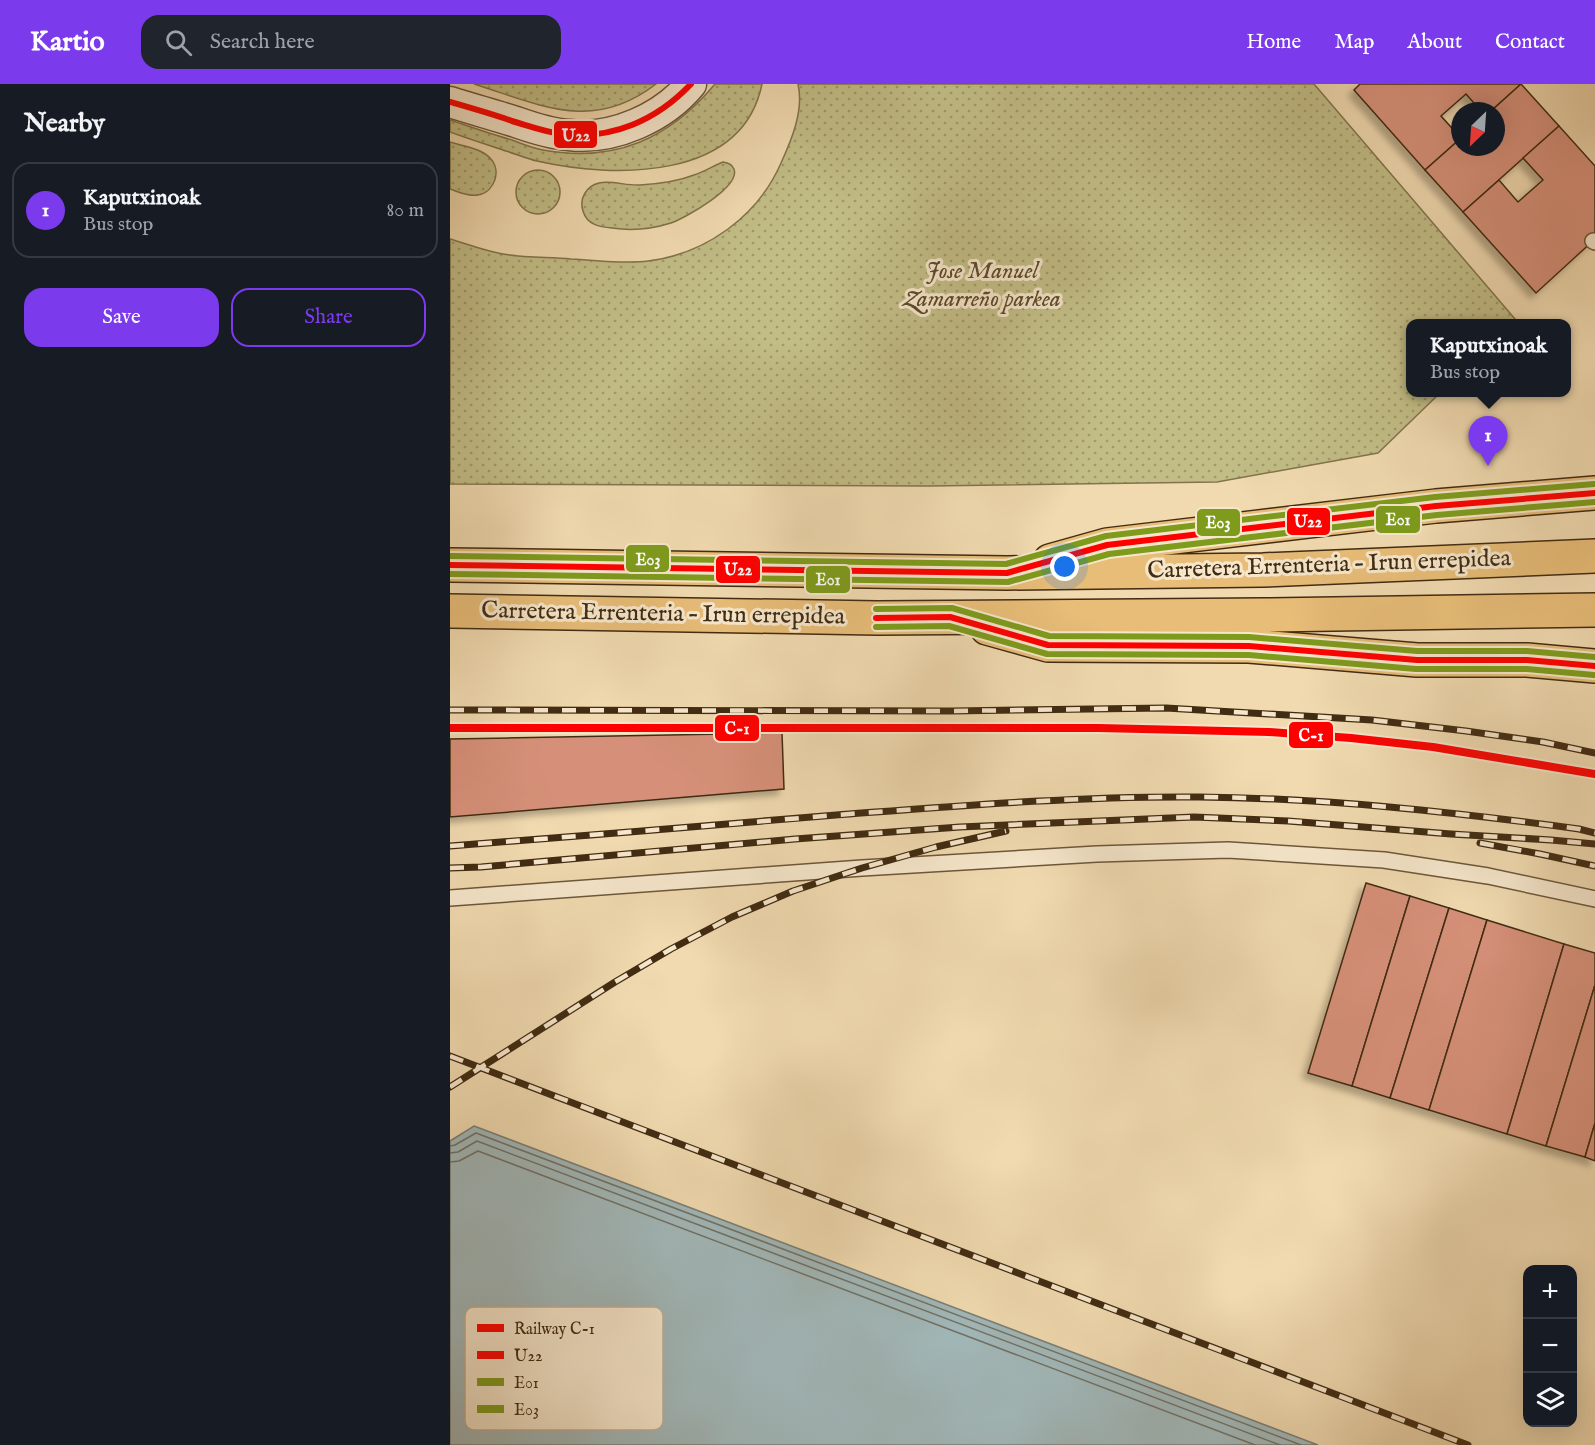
<!DOCTYPE html>
<meta charset="utf-8">
<style>
body{margin:0;font-family:"IM FELL English",serif;background:#20242c;color:#f1f3f6}
.controls{position:absolute;right:18px;bottom:18px;display:grid;overflow:hidden;border-radius:12px;box-shadow:0 6px 24px #0002}
.controls button{width:54px;height:54px;display:grid;place-items:center;padding:0;border:0;border-bottom:2px solid #363941;background:#171b24;color:#f1f3f6;font:30px sans-serif}
.compass{position:absolute;left:1001px;top:18px;width:54px;height:54px;border-radius:50%;background:#171b24;box-shadow:0 6px 24px #0002;rotate:205deg}
.you{position:absolute;left:615px;top:483px;width:21px;height:21px;margin:-15px;border:4px solid #fff;border-radius:50%;background:#1a73e8;box-shadow:0 0 0 9px #1a73e833}
.badge{display:grid;place-items:center;width:39px;height:39px;border-radius:50%;background:#7c3aed;color:#fff;font-size:20px;font-weight:700}
.pin{position:absolute;translate:-50% -50px;filter:drop-shadow(0 2px 3px #0008)}
.pin::after{content:'';position:absolute;top:32px;width:21px;height:18px;background:inherit;clip-path:polygon(0 0,100% 0,50% 100%)}
.popup{position:absolute;left:956px;top:235px;width:165px;height:78px;box-sizing:border-box;display:grid;place-content:center;border-radius:12px;background:#171b24;filter:drop-shadow(0 2px 4px #0005);font-size:20px;white-space:nowrap;color:#9ea1a6}
.popup b{font-size:22px;color:#f1f3f6}
.popup::after{content:'';position:absolute;left:50%;top:100%;margin-left:-12px;border:12px solid transparent;border-top-color:#171b24}
.list{margin:0;padding:0;list-style:none}
h2{display:flex;justify-content:space-between;align-items:center;height:78px;margin:0;padding:0 24px;font-size:26px}
h2 small{font-size:20px;font-weight:400;color:#9ea1a6}
.list li{display:grid;grid-template-columns:39px 1fr auto;gap:18px;align-items:center;box-sizing:border-box;height:96px;margin:0 12px 12px;padding:0 12px;border:2px solid #363941;border-radius:18px}
.list b{display:block;font-size:22px;white-space:nowrap}
.list p{margin:0;font-size:20px;white-space:nowrap;color:#9ea1a6}
.list em{font-size:20px;font-style:normal;color:#9ea1a6}
.actions{display:flex;gap:12px;padding:18px 24px}
.actions a{flex:1;padding:14px 0;border:2px solid #7c3aed;border-radius:18px;text-align:center;font-size:21px;color:#7c3aed}
.actions .main{background:#7c3aed;color:#fff}
.icon{flex:none;width:33px;height:33px;fill:none;stroke:currentColor;stroke-width:2;stroke-linecap:round;stroke-linejoin:round}
.map{position:relative;flex:none;width:1145px;height:1361px;overflow:hidden}
header{display:flex;align-items:center;gap:36px;box-sizing:border-box;height:84px;padding:0 30px;background:#7c3aed;color:#fff}
header strong{font-size:28px}
nav{display:flex;gap:33px;margin-inline-start:auto;font-size:21px}
.search{width:420px;height:54px;background:#20242c;display:flex;align-items:center;gap:15px;box-sizing:border-box;padding:0 21px;border-radius:18px;color:#9ea1a6;font-size:22px}
main{display:flex}
aside{flex:1;background:#171b24}
.map>svg:first-child{display:block}
.park{fill:url(#park-dots);stroke:#82744c;stroke-width:1.5}
.water{fill:#a1b7b8;stroke:#7b7f76;stroke-width:1.5}
.lines{fill:none;stroke-linecap:round;stroke-linejoin:round}
.shore{stroke:#717165;stroke-width:1.5}
.building{fill:#d69079;stroke:#412b12;stroke-width:1.5;filter:url(#shadow)}
.service-casing{stroke:#6d573a;stroke-width:18}
.minor-casing{stroke:#6d573a;stroke-width:33}
.primary-casing{stroke:#412b12;stroke-width:36}
.service{stroke:#f6e7cc;stroke-width:15}
.minor{stroke:#f6e7cc;stroke-width:30}
.primary{stroke:#e8bd78;stroke-width:33}
.rail-casing{stroke:#412b12;stroke-width:7}
.rail{stroke:#f6e7cc;stroke-width:4.5;stroke-dasharray:14;stroke-linecap:butt}
.bus-1-casing{stroke:#f6e7cc;stroke-width:10}
.bus-2-casing{stroke:#f6e7cc;stroke-width:10}
.bus-3-casing{stroke:#f6e7cc;stroke-width:10}
.bus-1{stroke:#f00;stroke-width:6}
.bus-2{stroke:#7e9b1c;stroke-width:6}
.bus-3{stroke:#7e9b1c;stroke-width:6}
.rail-1-casing{stroke:#f6e7cc;stroke-width:12}
.rail-1{stroke:#f00;stroke-width:8}
.labels{text-anchor:middle;dominant-baseline:central;stroke-width:6;stroke-linejoin:round;paint-order:stroke}
.park-label{font-size:24px;font-style:italic;fill:#5b4829;stroke:#f6e7cc}
.street-label{font-size:24px;fill:#412b12;stroke:#f6e7cc}
.key{fill:#f6e7cc;stroke:#c0af94;stroke-width:1.5}
.key-label{font-size:16px;fill:#412b12}
.line-badge{stroke:#f6e7cc;stroke-width:2}
.badge-label{font-size:16px;text-anchor:middle;font-weight:bold;fill:#fff}
</style>
<header>
<strong>Kartio</strong>
<div class="search"><svg class="icon" aria-label="search" viewBox="0 0 24 24"><circle cx="10" cy="10" r="6"/><path d="M15 15l6 6"/></svg>Search here</div>
<nav><a>Home</a><a>Map</a><a>About</a><a>Contact</a></nav>
</header>
<main>
<aside>
<h2>Nearby<small></small></h2>
<ul class="list">
<li><span class="badge">1</span><div><b>Kaputxinoak</b><p>Bus stop</p></div><em>80 m</em></li>
</ul>
<div class="actions"><a class="main">Save</a><a>Share</a></div>
</aside>
<div class="map">
<svg width="1145" height="1361" viewBox="0 0 1145 1361">
<defs>
<pattern id="park-dots" width="8" height="8" patternUnits="userSpaceOnUse" patternTransform="scale(1.5)"><rect width="8" height="8" fill="#c2bd86"/><path d="M2 2h.1M6 6h.1" fill="none" stroke="#9f9a6c" stroke-width="1.8" stroke-linecap="round"/></pattern>
<filter id="shadow"><feDropShadow dx="-5.5" dy="5.5" stdDeviation="3" flood-color="#0004"/></filter>
</defs>
<rect width="100%" height="100%" fill="#f1dab0"/>
<filter id="stains"><feTurbulence type="fractalNoise" baseFrequency=".00333" numOctaves="4"/><feColorMatrix values="0 0 0 0 .2 0 0 0 0 .09 0 0 0 0 .02 0 0 0 .5 -.17"/></filter>
<radialGradient id="worn" r=".72"><stop offset=".6" stop-color="#630" stop-opacity="0"/><stop offset="1" stop-color="#630" stop-opacity=".3"/></radialGradient>
<!-- park -->
<g class="park">
<path d="M24 0H206C143 49 91 21 24 0Z"/>
<path d="M265 0H312C292 98 162 94 87 77 77 75 66 70 56 67 38 61 19 55 0 48V36C21 43 41 50 62 56 72 60 82 64 93 66 165 79 219 55 265 0Z"/>
<path d="M348 0H864L1065 235 1060 240H960V308L990 309 928 369 767 398 478 402 0 400V155C17 160 35 167 53 170 75 174 98 173 121 175 146 176 172 180 198 177 256 170 308 132 331 79 342 55 354 26 348 0Z"/>
<path d="M0 58C12 62 31 64 40 74 52 86 45 108 28 111 19 113 9 108 0 105Z"/>
<path d="M273 78C278 79 282 80 284 85 291 103 235 134 221 139 202 145 182 147 162 144 150 143 137 141 133 127 129 115 136 102 149 99 161 96 177 102 190 101 208 100 226 98 244 91 254 88 263 82 273 78Z"/>
<circle cx="88" cy="108" r="22"/>
</g>
<!-- water -->
<polygon class="water" points="24,1042 868,1361 0,1361 0,1057"/>
<g class="lines">
<!-- shore -->
<g class="shore">
<polyline points="0,1062 5,1061 26,1049 851,1361"/>
<polyline points="0,1069 8,1068 27,1057 830,1361"/>
<polyline points="0,1078 9,1077 28,1067 805,1361"/>
</g>
</g>
<!-- building -->
<g class="building">
<polygon points="910,0 1071,0 1041,27 1031,27 1016,10 991,32 1010,53 1010,55 975,86 904,6"/>
<polygon points="1071,0 1109,42 1013,128 975,86 1010,55 1010,63 1046,63 1046,27 1041,27"/>
<polygon points="1109,42 1145,82 1145,155 1086,209 1013,128 1049,96 1068,118 1093,96 1073,74"/>
<polygon points="332,649 334,705 0,733 0,655"/>
<polygon points="916,799 960,812 902,1002 858,989"/>
<polygon points="960,812 999,824 940,1014 902,1002"/>
<polygon points="999,824 1037,836 979,1026 940,1014"/>
<polygon points="1037,836 1114,860 1057,1050 979,1026"/>
<polygon points="1114,860 1145,869 1145,901 1096,1062 1057,1050"/>
<polygon points="1145,901 1145,1039 1135,1073 1096,1062"/>
<polygon points="1145,1039 1145,1077 1135,1073"/>
</g>
<g class="lines">
<!-- service casing -->
<g class="service-casing">
<g id="service">
<polyline points="1143,157 1145,158"/>
<polyline points="0,814 412,784 647,770 778,766 934,776 1038,792 1145,815"/>
</g>
</g>
<!-- minor casing -->
<g class="minor-casing">
<path id="minor" d="M0 18C22 25 44 31 66 38 83 44 101 50 119 51 163 56 213 34 241 0"/>
</g>
<!-- primary casing -->
<g class="primary-casing">
<g id="primary">
<polyline points="600,477 657,461 986,422 1145,409"/>
<polyline points="0,481 557,489 813,486 1145,472"/>
<polyline points="0,527 427,534 814,531 1145,526"/>
<polyline points="537,544 598,561 799,562 967,576 1077,576 1145,582"/>
</g>
</g>
<!-- service -->
<use href="#service" class="service"/>
<!-- minor -->
<use href="#minor" class="minor"/>
<!-- primary -->
<use href="#primary" class="primary"/>
<!-- rail casing -->
<g class="rail-casing">
<g id="rail">
<polyline points="0,626 502,627 716,624 922,636 1016,647 1093,658 1145,669"/>
<polyline points="1030,759 1090,770 1145,782"/>
<path d="M0 762C129 752 257 742 386 731 507 722 627 712 749 713 876 714 1003 728 1129 745L1145 749"/>
<polyline points="0,784 31,783 345,755 510,743 744,733 838,737 1001,750 1101,756 1145,760"/>
<polyline points="0,972 1018,1361"/>
<polyline points="0,1003 165,898 221,865 282,833 343,807 412,784 486,763 556,747"/>
</g>
</g>
<!-- rail -->
<use href="#rail" class="rail"/>
<!-- bus-1 casing -->
<g class="bus-1-casing">
<g id="bus-1">
<path d="M0 18C21 24 42 30 62 37 79 42 95 48 112 50 162 56 207 36 241 0"/>
<polyline points="0,481 557,489 657,461 986,422 1145,409"/>
<polyline points="426,534 500,533 598,561 799,562 967,576 1077,576 1145,582"/>
</g>
</g>
<!-- bus-2 casing -->
<g class="bus-2-casing">
<g id="bus-2">
<polyline points="0,490 558,498 659,470 987,431 1145,418"/>
<polyline points="426,543 499,542 597,570 799,571 966,585 1077,585 1144,591"/>
</g>
</g>
<!-- bus-3 casing -->
<g class="bus-3-casing">
<g id="bus-3">
<polyline points="0,472 556,480 656,452 985,413 1144,400"/>
<polyline points="426,525 502,524 599,552 799,553 967,567 1077,567 1145,573"/>
</g>
</g>
<!-- bus-1 -->
<use href="#bus-1" class="bus-1"/>
<!-- bus-2 -->
<use href="#bus-2" class="bus-2"/>
<!-- bus-3 -->
<use href="#bus-3" class="bus-3"/>
<!-- rail-1 casing -->
<g class="rail-1-casing">
<polyline id="rail-1" points="0,644 649,644 819,648 901,654 983,663 1145,690"/>
</g>
<!-- rail-1 -->
<use href="#rail-1" class="rail-1"/>
</g>
<g class="labels">
<!-- park labels -->
<g class="park-label">
<text x="532" y="187">Jose Manuel<tspan x="532" dy="28">Zamarreño parkea</tspan></text>
</g>
<!-- street labels -->
<g class="street-label">
<text transform="translate(879 481) rotate(-2)">Carretera Errenteria – Irun errepidea</text>
<text transform="translate(213 530) rotate(1)">Carretera Errenteria – Irun errepidea</text>
</g>
</g>
<!-- legend -->
<rect x="15" y="1223" width="198" height="123" rx="9" class="key"/>
<rect x="27" y="1240" width="27" height="8" fill="#f00"/>
<rect x="27" y="1267" width="27" height="8" fill="#f00"/>
<rect x="27" y="1294" width="27" height="8" fill="#7e9b1c"/>
<rect x="27" y="1321" width="27" height="8" fill="#7e9b1c"/>
<g class="key-label">
<text x="64" y="1250">Railway C-1</text>
<text x="64" y="1277">U22</text>
<text x="64" y="1304">E01</text>
<text x="64" y="1331">E03</text>
</g>
<g class="line-badge">
<rect x="103" y="36" width="45" height="29" rx="6" fill="#f00"/>
<rect x="925" y="421" width="46" height="29" rx="6" fill="#7e9b1c"/>
<rect x="836" y="423" width="45" height="29" rx="6" fill="#f00"/>
<rect x="746" y="424" width="45" height="29" rx="6" fill="#7e9b1c"/>
<rect x="175" y="460" width="45" height="29" rx="6" fill="#7e9b1c"/>
<rect x="265" y="471" width="46" height="29" rx="6" fill="#f00"/>
<rect x="355" y="481" width="46" height="29" rx="6" fill="#7e9b1c"/>
<rect x="264" y="630" width="46" height="28" rx="6" fill="#f00"/>
<rect x="838" y="637" width="46" height="28" rx="6" fill="#f00"/>
</g>
<g class="badge-label">
<text x="126" y="57">U22</text>
<text x="948" y="441">E01</text>
<text x="858" y="443">U22</text>
<text x="768" y="444">E03</text>
<text x="198" y="481">E03</text>
<text x="288" y="491">U22</text>
<text x="378" y="501">E01</text>
<text x="287" y="650">C-1</text>
<text x="861" y="657">C-1</text>
</g>
<rect width="100%" height="100%" filter="url(#stains)"/>
<rect width="100%" height="100%" fill="url(#worn)"/>
</svg>
<div class="controls">
<button>+</button>
<button>−</button>
<button><svg class="icon" aria-label="layers" viewBox="0 0 24 24"><path d="M12 4l9 5-9 5-9-5zM3 14l9 5 9-5"/></svg></button>
</div>
<svg class="compass" viewBox="-18 -18 36 36"><path d="M0-13l5 13h-10z" fill="#e53935"/><path d="M0 13l5-13h-10z" fill="#9ea1a6"/></svg>
<div class="you"></div>
<div class="pin badge" style="left:1038px;top:382px">1</div>
<div class="popup"><b>Kaputxinoak</b>Bus stop</div>
</div>
</main>
